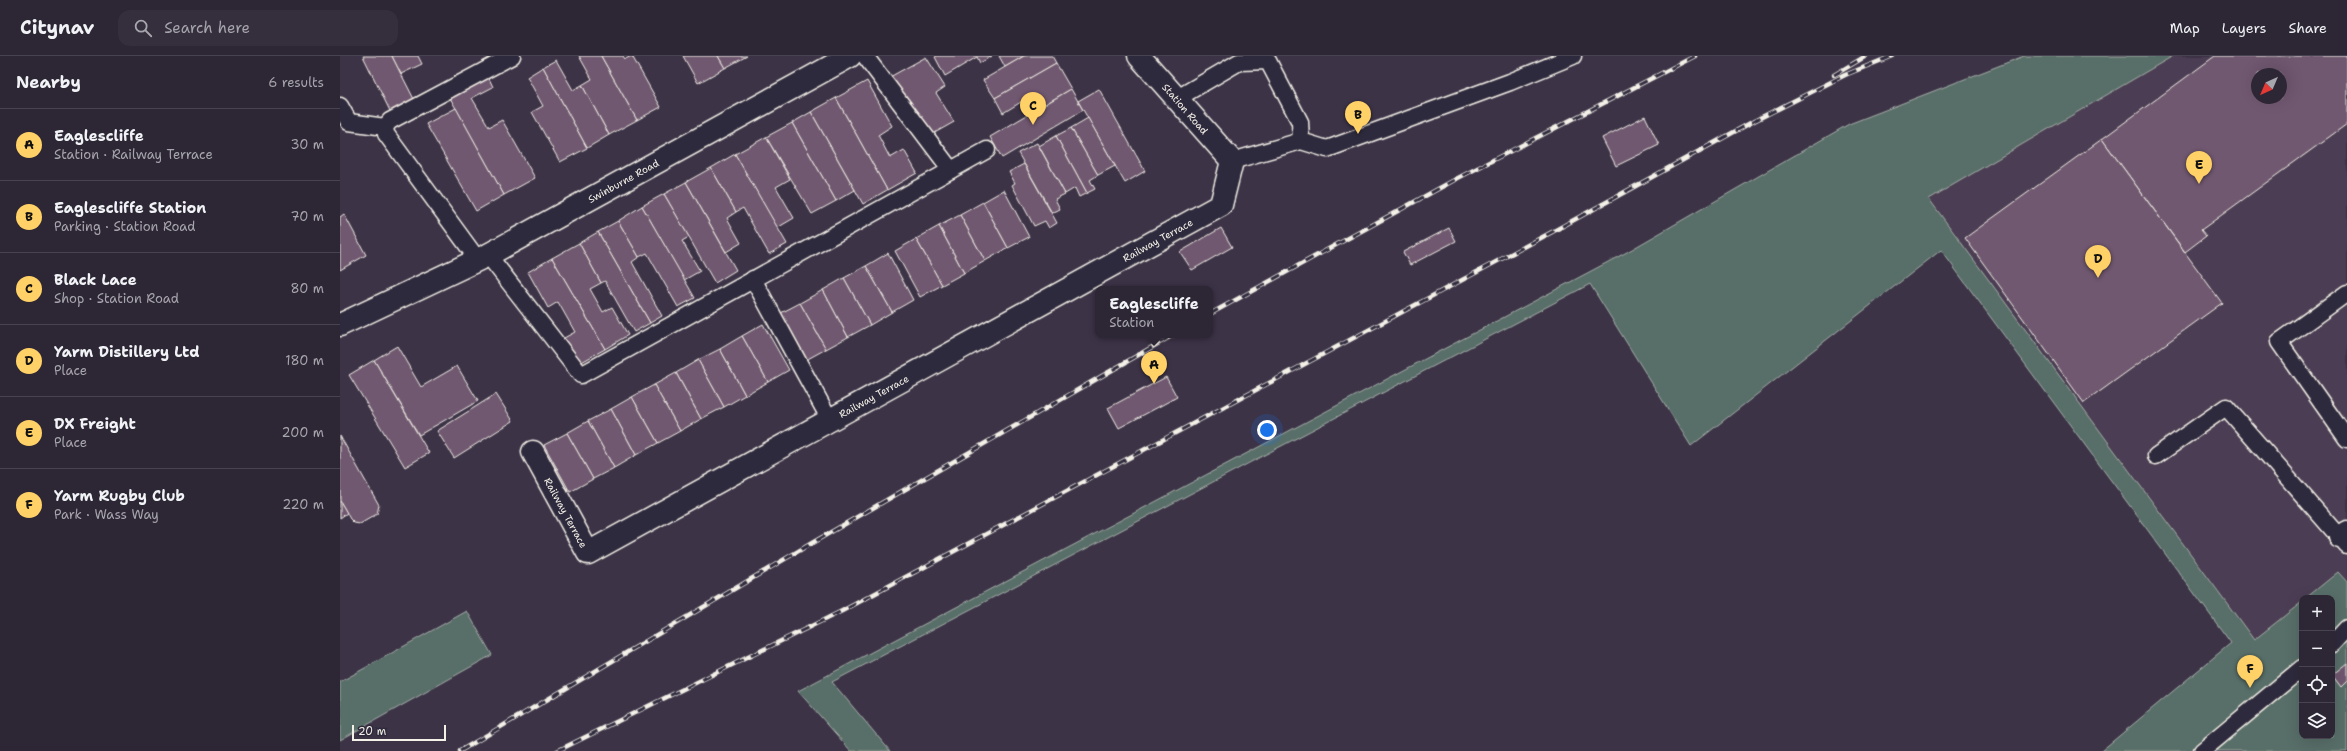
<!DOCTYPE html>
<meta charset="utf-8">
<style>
body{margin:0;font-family:"Shantell Sans",sans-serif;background:#352e3d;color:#f1f3f6}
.controls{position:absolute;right:12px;bottom:12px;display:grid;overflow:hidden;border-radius:8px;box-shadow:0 4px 16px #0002}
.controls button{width:36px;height:36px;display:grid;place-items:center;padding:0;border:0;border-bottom:1px solid #484350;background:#2d2635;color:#f1f3f6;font:20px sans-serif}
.compass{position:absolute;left:1911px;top:12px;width:36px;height:36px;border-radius:50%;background:#2d2635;box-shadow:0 4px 16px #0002;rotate:224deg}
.scale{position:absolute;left:12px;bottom:10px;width:94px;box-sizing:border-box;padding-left:4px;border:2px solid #f4f1e8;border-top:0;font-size:11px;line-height:14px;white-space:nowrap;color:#f4f1e8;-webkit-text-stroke:3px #2f2a3d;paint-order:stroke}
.you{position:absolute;left:927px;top:374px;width:14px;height:14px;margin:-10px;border:3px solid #fff;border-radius:50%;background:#1a73e8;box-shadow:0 0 0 6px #1a73e833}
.badge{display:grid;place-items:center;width:26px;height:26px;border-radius:50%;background:#ffd166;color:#111;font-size:13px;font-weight:700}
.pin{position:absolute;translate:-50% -33px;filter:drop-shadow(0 1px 2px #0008)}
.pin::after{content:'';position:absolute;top:21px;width:14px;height:12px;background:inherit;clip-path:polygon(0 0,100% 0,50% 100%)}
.popup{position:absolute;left:755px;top:230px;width:118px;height:52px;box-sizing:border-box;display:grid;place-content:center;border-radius:8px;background:#2d2635;filter:drop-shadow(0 1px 3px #0005);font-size:13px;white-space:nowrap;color:#a7a5ad}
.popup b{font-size:15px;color:#f1f3f6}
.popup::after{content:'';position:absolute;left:50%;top:100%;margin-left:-8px;border:8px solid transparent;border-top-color:#2d2635}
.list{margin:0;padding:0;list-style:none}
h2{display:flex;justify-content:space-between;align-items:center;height:52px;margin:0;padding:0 16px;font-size:17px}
h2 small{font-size:13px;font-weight:400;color:#a7a5ad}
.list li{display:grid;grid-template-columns:26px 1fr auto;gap:12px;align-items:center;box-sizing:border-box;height:72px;padding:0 16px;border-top:1px solid #484350}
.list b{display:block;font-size:15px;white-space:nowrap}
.list p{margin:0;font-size:13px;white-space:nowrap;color:#a7a5ad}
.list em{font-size:13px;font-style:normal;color:#a7a5ad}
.icon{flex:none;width:22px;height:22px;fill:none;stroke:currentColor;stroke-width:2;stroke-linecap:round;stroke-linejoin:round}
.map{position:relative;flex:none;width:2007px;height:695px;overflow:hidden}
header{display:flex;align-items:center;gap:24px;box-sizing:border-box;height:56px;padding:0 20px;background:#2d2635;border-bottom:1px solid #484350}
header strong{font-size:19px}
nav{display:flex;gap:22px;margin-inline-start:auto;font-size:14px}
.search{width:280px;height:36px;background:#352e3d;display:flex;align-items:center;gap:10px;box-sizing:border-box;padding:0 14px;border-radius:12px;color:#a7a5ad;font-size:15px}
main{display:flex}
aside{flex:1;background:#2d2635}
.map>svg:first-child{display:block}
.built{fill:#4b3e53;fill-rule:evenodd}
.green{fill:#596e67;stroke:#a6b0a8}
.building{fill:#6f596f;stroke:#f4f1e8;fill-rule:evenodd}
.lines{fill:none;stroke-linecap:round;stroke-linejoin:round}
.lane-casing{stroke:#f4f1e8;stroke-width:19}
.street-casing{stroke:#f4f1e8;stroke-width:25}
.lane{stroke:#2f2a3d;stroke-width:16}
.street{stroke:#2f2a3d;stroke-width:22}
.rail-casing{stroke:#f4f1e8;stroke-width:4.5}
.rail{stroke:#2f2a3d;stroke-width:3;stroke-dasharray:9;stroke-linecap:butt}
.labels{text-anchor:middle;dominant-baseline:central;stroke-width:3.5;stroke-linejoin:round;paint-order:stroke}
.street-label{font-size:10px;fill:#f4f1e8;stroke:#2f2a3d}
</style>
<header>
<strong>Citynav</strong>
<div class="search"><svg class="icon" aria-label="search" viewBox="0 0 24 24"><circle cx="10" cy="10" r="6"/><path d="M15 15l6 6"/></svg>Search here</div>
<nav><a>Map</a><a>Layers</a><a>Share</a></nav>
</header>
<main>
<aside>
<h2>Nearby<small>6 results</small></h2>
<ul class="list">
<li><span class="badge">A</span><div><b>Eaglescliffe</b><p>Station · Railway Terrace</p></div><em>30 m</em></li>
<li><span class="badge">B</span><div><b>Eaglescliffe Station</b><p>Parking · Station Road</p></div><em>70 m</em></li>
<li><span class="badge">C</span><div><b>Black Lace</b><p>Shop · Station Road</p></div><em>80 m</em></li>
<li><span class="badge">D</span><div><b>Yarm Distillery Ltd</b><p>Place</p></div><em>180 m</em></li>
<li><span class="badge">E</span><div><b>DX Freight</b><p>Place</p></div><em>200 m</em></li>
<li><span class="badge">F</span><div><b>Yarm Rugby Club</b><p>Park · Wass Way</p></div><em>220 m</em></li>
</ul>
</aside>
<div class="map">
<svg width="2007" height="695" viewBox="0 0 2007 695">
<rect width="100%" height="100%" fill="#3c3347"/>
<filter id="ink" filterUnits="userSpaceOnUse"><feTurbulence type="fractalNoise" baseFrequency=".025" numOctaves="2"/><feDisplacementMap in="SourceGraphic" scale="8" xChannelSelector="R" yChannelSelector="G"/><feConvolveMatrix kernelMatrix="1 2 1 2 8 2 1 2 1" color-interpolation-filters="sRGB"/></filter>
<g filter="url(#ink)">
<!-- built -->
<path class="built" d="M1833 0H2007V526L1998 516 1966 542H1962V546L1915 585 1589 142ZM1917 18H1941V42H1917Z"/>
<!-- green -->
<g class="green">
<polygon points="1684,0 1833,0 1589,143 1914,584 1962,546 1962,680 1992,680 1992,542 1966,542 1998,516 2007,526 2007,695 1761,695 1891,587 1601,194 1351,390 1250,228 492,626 550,695 511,695 458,635 1287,196 1509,68"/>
<polygon points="127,555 152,599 0,684 0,626"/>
</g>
<!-- building -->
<g class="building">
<polygon points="23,0 52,0 76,47 52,59"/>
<polygon points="52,0 78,0 82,8 61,18"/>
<polygon points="239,0 261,0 297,64 269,79 242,29 252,23"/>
<polygon points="261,0 283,0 285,3 292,0 321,51 297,64"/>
<polygon points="343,0 378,0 385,12 358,27"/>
<polygon points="378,0 407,0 385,12"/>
<polygon points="597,0 652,0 640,7 637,1 605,20 595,1"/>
<polygon points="659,0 684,0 665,11"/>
<polygon points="684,0 712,0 716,7 655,42 643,24"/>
<path d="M1875 0H2007V68L1861 174 1866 180 1845 196 1762 83ZM1917 18H1941V42H1917Z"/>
<polygon points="586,1 605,31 596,37 614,66 591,79 548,22"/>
<polygon points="216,4 233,34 242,29 269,79 247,92 203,11"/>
<polygon points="716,7 731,33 688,58 681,46 663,57 655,42"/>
<polygon points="203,11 247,92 220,106 192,56 203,50 187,21"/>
<polygon points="147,18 153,31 132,42 149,71 162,64 195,122 164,139 109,40"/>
<polygon points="527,25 552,70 538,79 550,102 564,94 577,117 547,134 496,42"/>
<polygon points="731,33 743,54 662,102 650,81"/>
<polygon points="759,33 805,115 785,127 738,45"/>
<polygon points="496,42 547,134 523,148 471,56"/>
<polygon points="116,52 164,139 136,155 86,68"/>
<polygon points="471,56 515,134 496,145 452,67"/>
<polygon points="1305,60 1319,89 1276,110 1262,82"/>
<polygon points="748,62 775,110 758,119 731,72"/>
<polygon points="452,67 496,145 472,158 426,81"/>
<polygon points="731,72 758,119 750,124 755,133 747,137 716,80"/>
<polygon points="716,80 747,137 739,141 735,132 725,138 699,90"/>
<polygon points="426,81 450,123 436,131 454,162 437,172 395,98"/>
<polygon points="1762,83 1882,247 1744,347 1625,182"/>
<polygon points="697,87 725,138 715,143 720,153 712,157 678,97"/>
<polygon points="395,98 447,188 429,198 403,152 396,156 371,112"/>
<polygon points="684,108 717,167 709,172 705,165 694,170 672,129 675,127 669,116"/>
<polygon points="371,112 396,156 387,162 401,187 386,196 346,126"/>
<polygon points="346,126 396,214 375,227 324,138"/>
<polygon points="664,134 689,181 668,192 643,146"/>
<polygon points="324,138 349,181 342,185 360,215 344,224 302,150"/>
<polygon points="643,146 668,192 645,205 620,159"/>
<polygon points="302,150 355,242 338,251 307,197 299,201 278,165"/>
<polygon points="4,158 26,199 0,214 0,161"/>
<polygon points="620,159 645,205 624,217 599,170"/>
<polygon points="278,165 299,201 292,206 322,260 310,267 258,176"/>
<polygon points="599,170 624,217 602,229 576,183"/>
<polygon points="881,172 892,191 852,214 840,196"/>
<polygon points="1109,172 1116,185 1070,209 1063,196"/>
<polygon points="258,176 310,267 294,276 265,225 261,227 239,187"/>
<polygon points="576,183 602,229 580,241 555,195"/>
<polygon points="239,187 261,227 250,233 263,256 272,251 288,279 265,293 212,202"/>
<polygon points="548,197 573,244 552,256 526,210"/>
<polygon points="212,202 265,293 238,308 224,282 235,276 218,246 208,252 188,216"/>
<polygon points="526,210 552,256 530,269 504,222"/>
<polygon points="504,222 530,269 508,281 483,234"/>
<polygon points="483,234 508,281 486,293 460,247"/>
<polygon points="460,247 486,293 464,305 439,258"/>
<polygon points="423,268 449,314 428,326 402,280"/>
<polygon points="402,280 428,326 405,339 380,293"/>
<polygon points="57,290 81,331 117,310 138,345 79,379 34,304"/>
<polygon points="380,293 405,339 384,351 358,304"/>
<polygon points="34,304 89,397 65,411 9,319"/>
<polygon points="358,304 384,351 361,363 336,317"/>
<polygon points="336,317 361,363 340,375 314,329"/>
<polygon points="826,321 837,341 779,372 768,352"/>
<polygon points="314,329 340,375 318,387 292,341"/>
<polygon points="156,338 173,365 114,402 97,375"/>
<polygon points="292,341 318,387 296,399 271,353"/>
<polygon points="271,353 296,399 274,412 248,365"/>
<polygon points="248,365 274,412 253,423 227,377"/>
<polygon points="227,377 253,423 230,436 204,389"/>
<polygon points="0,380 39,449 37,458 20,468 14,467 10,463 0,445"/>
<polygon points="0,445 7,457 0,462"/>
<polygon points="2007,607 2007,625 2001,631 1992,619"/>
</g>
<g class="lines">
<!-- lane casing -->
<g class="lane-casing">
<g id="lane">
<polyline points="836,43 899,6 928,5 960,66 961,85"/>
<polyline points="0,50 9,66 45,71"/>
<polyline points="892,105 961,85 987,93 1170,26 1233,0"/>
<polyline points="611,114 647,94"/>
<polyline points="148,199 241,319 611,114 525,0"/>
<polyline points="138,204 46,78 45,71 50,65 172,0"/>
<polyline points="413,223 490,364"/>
<polyline points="2007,237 1939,286 2007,383"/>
<polyline points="1816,400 1886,351 2007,490"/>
<polyline points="1992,588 2007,572"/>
<polyline points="1862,695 1962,612"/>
</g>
</g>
<!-- street casing -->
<g class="street-casing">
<g id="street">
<path id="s1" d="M0 269 148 199 510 0"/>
<path id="s2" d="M193 396 248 497 881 149 892 105 799 0"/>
<polyline points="2000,481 2007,476"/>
</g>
</g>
<!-- lane -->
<use href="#lane" class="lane"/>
<!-- street -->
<use href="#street" class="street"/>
<!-- rail casing -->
<g class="rail-casing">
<g id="rail">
<polyline points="1494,19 1526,0"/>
<polyline points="870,258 1118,122 1355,0"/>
<polyline points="120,695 472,487 833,279"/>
<polyline points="217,695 502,555 1212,176 1414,65 1505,19 1552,0"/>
</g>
</g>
<!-- rail -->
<use href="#rail" class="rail"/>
</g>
</g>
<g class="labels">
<!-- street labels -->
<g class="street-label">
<text transform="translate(845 53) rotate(49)">Station Road</text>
<text stroke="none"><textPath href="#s1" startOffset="318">Swinburne Road</textPath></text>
<text stroke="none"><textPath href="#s2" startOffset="765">Railway Terrace</textPath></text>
<text stroke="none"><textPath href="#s2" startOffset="441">Railway Terrace</textPath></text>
<text stroke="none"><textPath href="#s2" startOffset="69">Railway Terrace</textPath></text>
</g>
</g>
</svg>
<div class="controls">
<button>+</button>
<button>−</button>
<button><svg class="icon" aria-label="locate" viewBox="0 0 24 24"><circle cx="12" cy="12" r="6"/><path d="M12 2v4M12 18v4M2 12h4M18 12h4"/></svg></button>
<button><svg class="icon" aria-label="layers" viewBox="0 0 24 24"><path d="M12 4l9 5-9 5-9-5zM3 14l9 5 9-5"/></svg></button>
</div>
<svg class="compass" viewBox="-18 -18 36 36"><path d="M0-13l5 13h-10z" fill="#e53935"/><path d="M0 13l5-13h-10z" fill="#a7a5ad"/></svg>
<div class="scale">20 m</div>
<div class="you"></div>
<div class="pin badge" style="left:814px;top:328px">A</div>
<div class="popup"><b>Eaglescliffe</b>Station</div>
<div class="pin badge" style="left:1018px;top:78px">B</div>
<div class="pin badge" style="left:693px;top:69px">C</div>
<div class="pin badge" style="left:1758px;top:222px">D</div>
<div class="pin badge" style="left:1859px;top:128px">E</div>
<div class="pin badge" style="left:1910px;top:632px">F</div>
</div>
</main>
